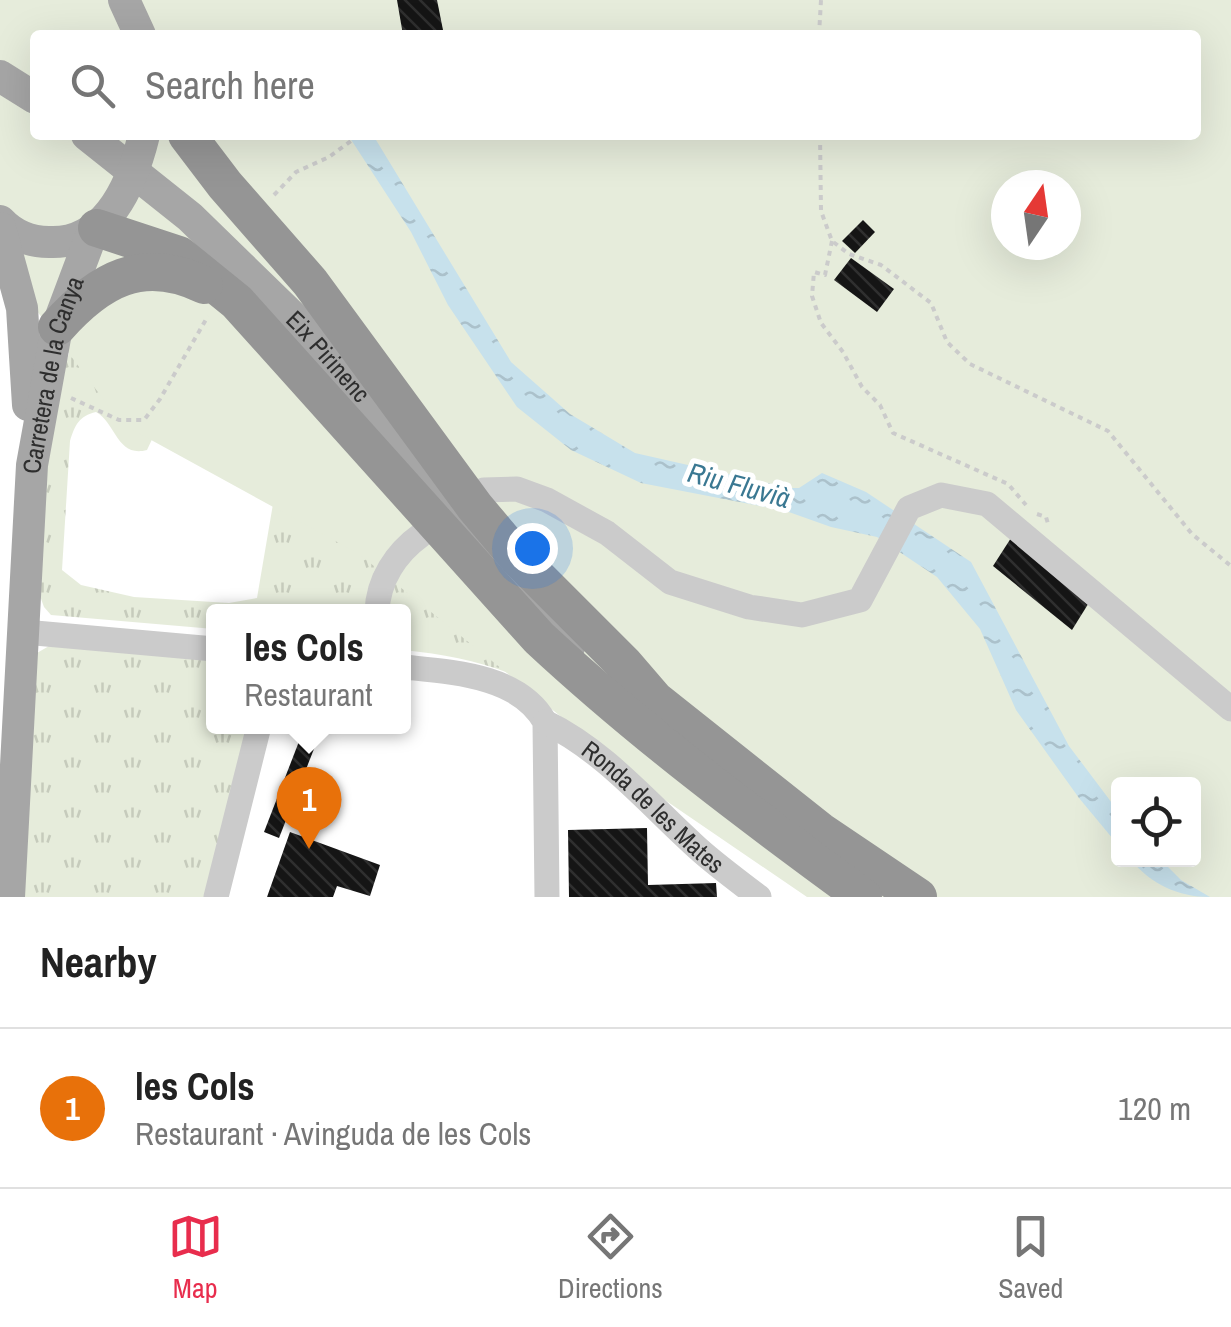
<!DOCTYPE html>
<meta charset="utf-8">
<style>
body{margin:0;font-family:"Archivo Narrow",sans-serif;background:#f2f2f2;color:#222}
.controls{position:absolute;right:30px;bottom:30px;display:grid;overflow:hidden;border-radius:10px;box-shadow:0 10px 40px #0002}
.controls button{width:90px;height:90px;display:grid;place-items:center;padding:0;border:0;border-bottom:2px solid #e0e0e0;background:#fff;color:#222;font:50px sans-serif}
.compass{position:absolute;left:991px;top:170px;width:90px;height:90px;border-radius:50%;background:#fff;box-shadow:0 10px 40px #0002;rotate:13deg}
.you{position:absolute;left:532px;top:548px;width:35px;height:35px;margin:-25px;border:8px solid #fff;border-radius:50%;background:#1a73e8;box-shadow:0 0 0 15px #1a73e833}
.badge{display:grid;place-items:center;width:65px;height:65px;border-radius:50%;background:#e82d4d;color:#fff;font-size:32px;font-weight:700}
.pin{position:absolute;translate:-50% -82px;filter:drop-shadow(0 2px 5px #0008)}
.pin::after{content:'';position:absolute;top:52px;width:35px;height:30px;background:inherit;clip-path:polygon(0 0,100% 0,50% 100%)}
.popup{position:absolute;left:206px;top:604px;width:205px;height:130px;box-sizing:border-box;display:grid;place-content:center;border-radius:10px;background:#fff;filter:drop-shadow(0 2px 8px #0005);font-size:32px;white-space:nowrap;color:#767676}
.popup b{font-size:38px;color:#222}
.popup::after{content:'';position:absolute;left:50%;top:100%;margin-left:-20px;border:20px solid transparent;border-top-color:#fff}
.list{margin:0;padding:0;list-style:none}
h2{display:flex;justify-content:space-between;align-items:center;height:130px;margin:0;padding:0 40px;font-size:42px}
h2 small{font-size:32px;font-weight:400;color:#767676}
.list li{display:grid;grid-template-columns:65px 1fr auto;gap:30px;align-items:center;box-sizing:border-box;height:160px;padding:0 40px;border-top:2px solid #e0e0e0}
.list b{display:block;font-size:38px;white-space:nowrap}
.list p{margin:0;font-size:32px;white-space:nowrap;color:#767676}
.list em{font-size:32px;font-style:normal;color:#767676}
.icon{flex:none;width:55px;height:55px;fill:none;stroke:currentColor;stroke-width:2;stroke-linecap:round;stroke-linejoin:round}
.map{position:relative;flex:none;width:1231px;height:897px;overflow:hidden}
.search{position:absolute;background:#fff;box-shadow:0 10px 40px #0002;left:30px;right:30px;top:30px;height:110px;display:flex;align-items:center;gap:25px;box-sizing:border-box;padding:0 35px;border-radius:10px;color:#767676;font-size:38px}
.sheet{height:290px;background:#fff}
nav{display:flex;justify-content:space-around;align-items:center;box-sizing:border-box;height:140px;border-top:2px solid #e0e0e0;background:#fff;font-size:28px;color:#767676}
nav a{display:grid;justify-items:center;gap:5px}
nav .on{color:#e82d4d}
.map>svg:first-child{display:block}
.grass{fill:url(#grass-tufts);fill-rule:evenodd}
.park{fill:#e6ecdb;fill-rule:evenodd}
.water{fill:url(#water-ripples)}
.building{fill:url(#building-back-hatch)}
.lines{fill:none;stroke-linecap:round;stroke-linejoin:round}
.path{stroke:#cbcbcb;stroke-width:4;stroke-dasharray:5 5;stroke-linecap:butt}
.minor{stroke:#cbcbcb;stroke-width:25}
.major{stroke:#a6a6a6;stroke-width:32}
.highway{stroke:#959595;stroke-width:38}
.labels{text-anchor:middle;dominant-baseline:central;stroke-width:10;stroke-linejoin:round;paint-order:stroke}
.street-label{font-size:25px;fill:#2e2e2e;stroke:#fff}
.water-label{font-size:28px;font-style:italic;fill:#3a7892;stroke:#fff}
</style>
<div class="map">
<svg width="1231" height="897" viewBox="0 0 1231 897">
<defs>
<pattern id="grass-tufts" width="24" height="20" patternUnits="userSpaceOnUse" patternTransform="scale(2.5)"><rect width="24" height="20" fill="#e6ecdb"/><path d="M3 7l-1-3M5 7V3M7 7l1-3M15 17l-1-3M17 17v-4M19 17l1-3" fill="none" stroke="#c6cbbc"/></pattern>
<pattern id="water-ripples" width="26" height="14" patternUnits="userSpaceOnUse" patternTransform="scale(2.5)"><rect width="26" height="14" fill="#c7e1ec"/><path d="M2 4q2-2 4 0t4 0M15 11q2-2 4 0t4 0" fill="none" stroke="#abc1cb"/></pattern>
<pattern id="building-back-hatch" width="6" height="6" patternUnits="userSpaceOnUse" patternTransform="scale(2.5)"><rect width="6" height="6" fill="#151515"/><path d="M-1 5l2 2M0 0l6 6M5-1l2 2" fill="none" stroke="#2f2f2f"/></pattern>
</defs>
<rect width="100%" height="100%" fill="#fff"/>
<!-- grass -->
<g class="grass">
<path d="M79 325 528 681C486 662 449 655 404 650V612H214V629L51 615 44 607 40 596 48 433 54 396ZM96 412C116 423 117 458 147 450L164 414 273 504 257 598 229 603 134 597 81 585 62 570 70 441C75 425 79 416 96 412Z"/>
<polygon points="49,646 214,660 214,726 251,727 211,897 22,897 37,653"/>
</g>
<!-- park -->
<path class="park" d="M0 0H1231V897H807L662 798 359 554 122 424 0 262ZM35 35H1196V135H35ZM1006 185H1066V245H1006ZM1118 784H1194V859H1118Z"/>
<!-- water -->
<g class="water">
<polygon points="348,135 373,135 511,362 570,414 635,453 789,488 799,488 822,473 866,492 971,562 1069,746 1118,811 1118,845 1079,798 1016,710 980,629 937,577 877,537 831,527 786,511 641,483 571,450 517,407 448,305 411,232"/>
<path d="M1131 860H1161L1181 880 1210 897C1178 897 1151 884 1131 860Z"/>
</g>
<!-- building -->
<g class="building">
<polygon points="397,0 437,0 444,35 403,35"/>
<polygon points="863,220 875,232 855,253 842,241"/>
<polygon points="851,258 894,289 877,312 834,280"/>
<polygon points="1011,538 1090,601 1072,630 993,566"/>
<polygon points="305,726 323,726 279,838 264,832"/>
<polygon points="647,828 648,885 716,883 717,897 569,897 568,830"/>
<polygon points="290,832 380,865 370,896 337,886 333,897 267,897"/>
</g>
<g class="lines">
<!-- path -->
<g class="path">
<polyline points="819,35 821,0"/>
<polyline points="820,135 821,211 832,241 849,254 881,265 931,303 947,342 970,364 1108,431 1192,534 1231,566"/>
<polyline points="274,195 296,172 329,157 359,135"/>
<polyline points="832,241 825,275 814,272 812,296 821,323 843,352 862,387 880,405 893,433 1008,484 1026,505"/>
<polyline points="71,398 119,420 144,420 160,399 208,316"/>
<polyline points="1037,514 1046,517 1049,527"/>
</g>
<!-- minor -->
<g class="minor">
<polyline points="484,490 517,489 547,500 607,533 670,582 749,607 802,615 860,600 909,508 941,495 987,504 1231,709"/>
<path d="M377 612C378 580 396 553 421 535"/>
<polyline points="24,632 214,649"/>
<path d="M404 667C452 672 519 675 545 722L547 897"/>
<path id="s1" d="M545 722C603 750 646 801 693 844 713 863 737 880 759 897"/>
<polyline points="216,897 259,726"/>
</g>
<!-- major -->
<g class="major">
<polyline points="124,0 140,35"/>
<polyline points="0,76 35,98"/>
<path id="s2" d="M87 135 190 217 299 323 365 398 569 647"/>
<path d="M0 221C13 235 30 242 49 242 107 245 132 184 144 135"/>
<polyline points="0,228 22,308 28,405"/>
<path id="s3" d="M9 897 32 465 57 327 93 231"/>
</g>
<!-- highway -->
<g class="highway">
<polyline points="187,135 225,185 310,282 475,507 518,558 624,664 655,700 820,831 918,897"/>
<path d="M97 228 179 255 237 302 539 638C640 732 752 816 863 897"/>
<path d="M57 327C99 280 142 255 204 285"/>
</g>
</g>
<g class="labels">
<!-- street labels -->
<g class="street-label">
<text stroke="none"><textPath href="#s3" startOffset="525">Carretera de la Canya</textPath></text>
<text stroke="none"><textPath href="#s2" startOffset="328">Eix Pirinenc</textPath></text>
<text stroke="none"><textPath href="#s1" startOffset="138">Ronda de les Mates</textPath></text>
</g>
<!-- water labels -->
<g class="water-label">
<text transform="translate(739 485) rotate(15)">Riu Fluvià</text>
</g>
</g>
</svg>
<div class="controls">
<button><svg class="icon" aria-label="locate" viewBox="0 0 24 24"><circle cx="12" cy="12" r="6"/><path d="M12 2v4M12 18v4M2 12h4M18 12h4"/></svg></button>
</div>
<svg class="compass" viewBox="-18 -18 36 36"><path d="M0-13l5 13h-10z" fill="#e53935"/><path d="M0 13l5-13h-10z" fill="#767676"/></svg>
<div class="you"></div>
<div class="pin badge" style="left:309px;top:849px;background:#e8710a">1</div>
<div class="popup"><b>les Cols</b>Restaurant</div>
<div class="search"><svg class="icon" aria-label="search" viewBox="0 0 24 24"><circle cx="10" cy="10" r="6"/><path d="M15 15l6 6"/></svg>Search here</div>
</div>
<section class="sheet">
<h2>Nearby<small></small></h2>
<ul class="list">
<li><span class="badge" style="background:#e8710a">1</span><div><b>les Cols</b><p>Restaurant · Avinguda de les Cols</p></div><em>120 m</em></li>
</ul>
</section>
<nav>
<a class="on"><svg class="icon" aria-label="map" viewBox="0 0 24 24"><path d="M3 6l6-2 6 2 6-2v14l-6 2-6-2-6 2zM9 4v14M15 6v14"/></svg>Map</a>
<a><svg class="icon" aria-label="directions" viewBox="0 0 24 24"><path d="M12 3l9 9-9 9-9-9zM9 14v-3h6M13 9l2 2-2 2"/></svg>Directions</a>
<a><svg class="icon" aria-label="saved" viewBox="0 0 24 24"><path d="M7 4h10v16l-5-4-5 4z"/></svg>Saved</a>
</nav>
